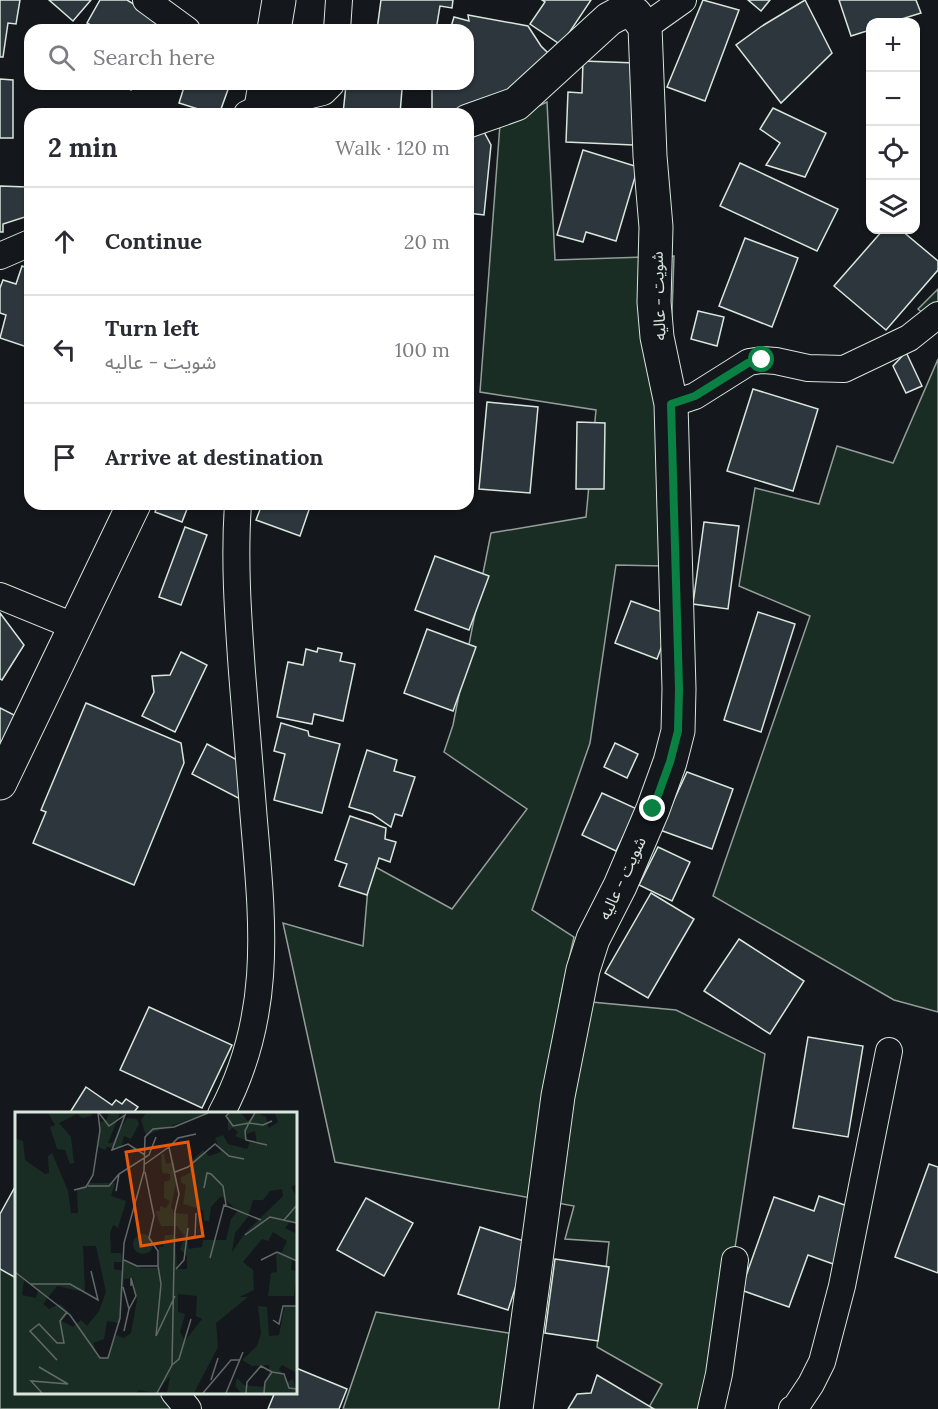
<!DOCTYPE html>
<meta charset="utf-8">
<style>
body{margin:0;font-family:Lora,"Noto Sans Arabic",serif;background:#f7f7f7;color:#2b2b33}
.controls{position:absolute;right:18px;top:18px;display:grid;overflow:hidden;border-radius:12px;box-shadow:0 2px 4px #0004}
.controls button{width:54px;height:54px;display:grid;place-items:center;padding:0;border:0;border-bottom:2px solid #e1e1e2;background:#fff;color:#2b2b33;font:30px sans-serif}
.stop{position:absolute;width:18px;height:18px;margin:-14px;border:4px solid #0b8043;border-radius:50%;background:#fff}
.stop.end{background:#0b8043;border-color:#fff;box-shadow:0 2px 6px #0008}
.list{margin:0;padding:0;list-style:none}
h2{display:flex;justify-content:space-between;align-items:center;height:78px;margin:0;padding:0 24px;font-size:26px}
h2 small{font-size:20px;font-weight:400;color:#7c7c81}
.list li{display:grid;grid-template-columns:39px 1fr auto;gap:18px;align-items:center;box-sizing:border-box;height:108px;padding:0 24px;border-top:2px solid #e1e1e2}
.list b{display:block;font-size:22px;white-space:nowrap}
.list p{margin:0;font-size:20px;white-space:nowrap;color:#7c7c81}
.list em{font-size:20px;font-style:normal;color:#7c7c81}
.icon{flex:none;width:33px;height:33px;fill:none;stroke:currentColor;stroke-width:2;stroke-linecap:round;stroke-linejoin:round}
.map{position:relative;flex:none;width:938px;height:1409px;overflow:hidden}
.search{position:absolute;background:#fff;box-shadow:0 2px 4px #0004;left:24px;top:24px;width:450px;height:66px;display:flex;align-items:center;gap:15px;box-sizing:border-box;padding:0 21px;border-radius:18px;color:#7c7c81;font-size:22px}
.panel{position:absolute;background:#fff;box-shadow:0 2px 4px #0004;left:24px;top:108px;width:450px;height:402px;border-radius:18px}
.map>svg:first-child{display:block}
.green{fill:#1a2d24;stroke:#939e99;stroke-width:1.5}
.building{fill:#2c363c;stroke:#d8e6dc;stroke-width:1.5}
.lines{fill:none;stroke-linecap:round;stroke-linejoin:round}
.street-casing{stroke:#d8e6dc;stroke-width:28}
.secondary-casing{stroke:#d8e6dc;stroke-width:35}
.street{stroke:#14181c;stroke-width:26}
.secondary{stroke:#14181c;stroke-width:33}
.route{stroke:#0b8043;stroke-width:8}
.labels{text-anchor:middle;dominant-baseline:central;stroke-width:4.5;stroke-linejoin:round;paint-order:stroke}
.street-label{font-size:16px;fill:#d8e6dc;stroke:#14181c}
.inset-road{fill:none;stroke:#626a69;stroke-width:1.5}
.view{fill:#e8590c;fill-opacity:0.15;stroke:#e8590c;stroke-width:3}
.inset-edge{fill:none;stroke:#d8e6dc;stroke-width:3}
</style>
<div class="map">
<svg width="938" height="1409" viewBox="0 0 938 1409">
<rect width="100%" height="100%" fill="#14181c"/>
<!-- green -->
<g class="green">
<polygon points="547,102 555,260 674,256 663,566 616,565 590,743 532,910 574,937 560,999 676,1010 765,1054 710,1409 648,1409 662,1384 597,1347 609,1242 565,1239 574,1206 335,1162 283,923 363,946 370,864 452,909 527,809 444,752 453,725 491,533 586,517 596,410 480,392 500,124"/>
<polygon points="938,289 938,327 918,309"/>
<polygon points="938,359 938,1012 894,1000 713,896 810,616 739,586 755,488 819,504 837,446 893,463"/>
<polygon points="0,1251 16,1254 16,1392 178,1393 183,1409 0,1409"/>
<polygon points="376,1312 527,1336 520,1409 343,1409"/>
</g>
<!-- building -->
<g class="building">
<polygon points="0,0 20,0 16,24 8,23 3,57 0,57"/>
<polygon points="49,0 91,0 73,21"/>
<polygon points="100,0 127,0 142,9 169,30 99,30 87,23"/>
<polygon points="381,0 453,0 452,8 440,6 436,30 377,30"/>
<polygon points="542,0 591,0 561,45 530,24 545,2"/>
<polygon points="703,0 739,10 705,101 667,87"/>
<polygon points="748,0 770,0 761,11"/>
<polygon points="805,0 832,53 781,103 736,45 762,26"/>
<polygon points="839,0 916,0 921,13 892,22 870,22 870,30 851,36"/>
<polygon points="468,15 528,26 541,46 550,55 506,102 468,114 432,114 432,84 468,84 468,30 450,30 454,17 469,21"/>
<polygon points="289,25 307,28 306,30 288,30"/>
<polygon points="583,61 636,63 633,145 566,142 568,92 582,93"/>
<polygon points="0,79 13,80 13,138 0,138"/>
<polygon points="121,84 135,84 131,90"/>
<polygon points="185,84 230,84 221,109 215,110 214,114 179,103"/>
<polygon points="346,85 402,89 400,114 343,114"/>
<polygon points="773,108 826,133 805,177 766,165 780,143 760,129"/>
<polygon points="483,130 491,145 484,215 468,213 468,137"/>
<polygon points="583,150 638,167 616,241 586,232 583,242 557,235"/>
<polygon points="740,163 838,209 817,251 720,206"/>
<polygon points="0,186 27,187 25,217 3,224 3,232 0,232"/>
<polygon points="883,230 901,230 938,261 938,270 886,330 834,286"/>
<polygon points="745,238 798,258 772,327 719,306"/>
<polygon points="22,266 30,269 30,348 0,338 6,315 0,313 0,288 3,280 16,284"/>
<polygon points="698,311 724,317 717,346 691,339"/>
<polygon points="906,352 922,386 906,393 893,366"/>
<polygon points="753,389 818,409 793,491 727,471"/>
<polygon points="487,402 538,407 530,493 479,489"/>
<polygon points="577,422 605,423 604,489 576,489"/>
<polygon points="158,504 189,504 182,522 155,512"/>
<polygon points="253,504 311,504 300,536 256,520 261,507"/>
<polygon points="704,522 739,526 728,609 693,604"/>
<polygon points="185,527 207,535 181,605 159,597"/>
<polygon points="435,556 489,576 469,630 415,610"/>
<polygon points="631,601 673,616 657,659 615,643"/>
<polygon points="758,612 795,624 761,732 724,720"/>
<polygon points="0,613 24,645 2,680 0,679"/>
<polygon points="427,629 476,647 453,711 404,693"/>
<polygon points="318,648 342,653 340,661 355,664 343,721 314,714 312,724 277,717 288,662 303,665 306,649 317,652"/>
<polygon points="181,652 207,665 175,732 142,716 154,692 152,676 170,675"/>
<polygon points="86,703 181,743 184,763 134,885 33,843 46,812 41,810"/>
<polygon points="0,708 20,718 0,755"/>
<polygon points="281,723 308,731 309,736 340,744 322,813 274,800 285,754 274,751"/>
<polygon points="615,743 638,754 627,778 604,767"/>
<polygon points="207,744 235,759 241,756 244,801 192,774"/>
<polygon points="367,750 397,760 394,771 415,777 402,816 395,814 391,827 372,814 349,807"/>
<polygon points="687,772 733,789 712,849 660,830"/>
<polygon points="602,793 637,809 616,851 582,835"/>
<polygon points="350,816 386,828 385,839 396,842 390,862 379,858 367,895 339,886 347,864 335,860"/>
<polygon points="658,847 690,862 672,901 639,885"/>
<polygon points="651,893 694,919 648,998 605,973"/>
<polygon points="739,939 804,981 770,1034 704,991"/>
<polygon points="149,1007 232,1045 202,1108 120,1070"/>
<polygon points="808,1037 863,1046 848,1137 793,1128"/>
<polygon points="86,1087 112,1105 116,1100 122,1104 126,1099 138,1107 134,1112 136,1114 69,1114"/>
<polygon points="929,1164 938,1167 938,1273 895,1257"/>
<polygon points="16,1185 16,1278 0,1269 0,1214"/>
<polygon points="819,1196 856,1209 836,1265 808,1255 789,1307 741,1290 774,1197 814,1211"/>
<polygon points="366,1198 413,1223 384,1276 337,1250"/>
<polygon points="480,1227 530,1243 508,1310 458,1294"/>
<polygon points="555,1259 609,1267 598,1341 545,1333"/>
<polygon points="296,1368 347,1389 339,1409 268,1409 275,1392 296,1392"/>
<polygon points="597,1375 654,1409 568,1409 577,1394 591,1393"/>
</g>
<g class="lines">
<!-- street casing -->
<g class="street-casing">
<g id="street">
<polyline points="146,0 187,30"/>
<polyline points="645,27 683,0"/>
<polyline points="337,30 339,0"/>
<polyline points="247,114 261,107 323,92 331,84"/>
<polyline points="0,256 30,243"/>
<polyline points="671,404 695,396 749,362 762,360 776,361 808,368 844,369 909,338 938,315"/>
<polyline points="0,596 76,627"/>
<path d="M221 1114C273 1017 263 926 254 821 250 771 246 721 242 672 238 616 234 560 238 504"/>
<polyline points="174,1392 188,1409"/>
<polyline points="711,1409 719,1374 735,1260"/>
<polyline points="792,1409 795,1408 811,1384 822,1362 842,1286 889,1051"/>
</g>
</g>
<!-- secondary casing -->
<g class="secondary-casing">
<g id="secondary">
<polyline points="274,30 279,0"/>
<polyline points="260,114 265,84"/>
<polyline points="468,121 516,104 609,19 622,12 635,14 645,27 650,156 656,227 654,302 657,337 671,404 679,689 678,731 670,762 653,809 620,886 593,939 583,970 558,1096 516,1409"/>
<polyline points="0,783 134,504"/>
</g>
</g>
<!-- street -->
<use href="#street" class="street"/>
<!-- secondary -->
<use href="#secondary" class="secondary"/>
</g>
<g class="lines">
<!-- route -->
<polyline class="route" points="653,809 670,762 678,731 679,689 671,404 695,396 748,363 762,360"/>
</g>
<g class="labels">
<!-- street labels -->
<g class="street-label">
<text transform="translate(658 296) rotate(-92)">شويت - عاليه</text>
<text transform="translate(622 878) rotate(-65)">شويت - عاليه</text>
</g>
</g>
<!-- overview -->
<g transform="translate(15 1112)">
<rect width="282" height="282" fill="#14181c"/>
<path d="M33 1H76L77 4 67 6 62 2 44 11 56 25 59 51 55 52 50 38 42 37 35 15 40 13ZM94 1H105L93 31H97L112 6 122 7 124 12 116 27 109 24 106 36 91 35V38L83 35 85 10 91 9ZM131 1H192L131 23 126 8ZM213 1H226L233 9 242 1 251 5 254 16 263 10 260 1H282V72L276 75 282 85V111L275 110 270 116 282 122V148L277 147 276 158 282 159 279 184H253L256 161 262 160 261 141 267 140 272 129 258 120 253 129 247 127 228 150 238 158 239 178 224 185H233L201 211 203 235 179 281H152L155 264 141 281 124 278 121 281H0V26L8 29 10 48 30 62 34 61 33 44 37 41 53 79 56 101H63L62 77 75 71H100L96 84 111 89 103 116 98 113 95 121 96 141H106L107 150H99V157L108 159 109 149 127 156H144V135H148L150 123H160L162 157H172V144L165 137 170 125 162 114H146L140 99H145V94L151 96 155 89 149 86V70L155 68V62L147 61 146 43 149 41 151 52 159 50 161 71 156 95 159 101 173 102V137L187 135 188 128H211L216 107 223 99 206 84 196 95 194 109H189L188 98 168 92 171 73 166 71V65L175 61V51L188 38 194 44 206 40 200 26 208 23 213 32 232 37 235 30 242 32 240 19 231 22 230 28 220 24 223 20 218 16 213 19ZM267 77 268 84 230 121 217 140 220 121 233 105 238 88H248L255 79ZM68 134H81L91 180 84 199 72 214 66 208 58 215 47 209 54 200 45 192 34 197 28 192 42 174 70 180ZM118 166 122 188 116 221 109 226 101 223 92 245 83 244 78 231 89 227 92 209 105 211 109 167ZM9 168 23 177 21 186 7 183ZM163 182 182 184 181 204 187 207 170 229 165 220 170 202 163 200ZM118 132a10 10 0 1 1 20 0a10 10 0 1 1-20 0ZM270 193 282 194V261L267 253 264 257 272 270 278 267 282 281H226L220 274 222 266 229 273 248 275 255 258 254 253 237 254 227 248 242 234 246 221 243 194 252 195 254 224 264 223Z" fill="#1a2d24" fill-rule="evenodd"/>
<path class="inset-road" d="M84 1 94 14 110 3 97 38 113 32 130 43M214 1 211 4 218 14 234 11 240 1M252 33 231 28 230 19 234 11 248 13 257 9M154 35 163 26 181 22M130 52 154 35 164 82 160 99 157 253 142 281M130 60 139 104 134 126 143 139V154M160 60 173 55 200 32 214 44 229 47M73 74H94L104 62M189 76 192 61 196 62 208 74 211 93M59 78 71 75 78 63 85 18 83 1M101 79 104 62 134 43 141 25M269 108 282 93M230 123 255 105 282 111M173 127 180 124 181 101M195 146 209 93 246 108M109 148 122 154H143L146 172 141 224 160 184M246 148 262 140 282 149M161 157 169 148 173 116M0 160 55 203 85 246H93L105 206 109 131 129 59 130 25 138 17 159 15 193 1M16 172H55L83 188 76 159M108 175 114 197 121 184 116 166V174M258 208 264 212 268 194H282M109 219 114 197M42 248 15 219 24 212 42 231H49L45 209 52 200M157 253 164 247 176 207M24 255 53 272 16 269 27 281M196 268 203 246M188 281 216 248H225M211 281 228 240M231 281 232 270 246 254 257 260M249 281 250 270 257 260 269 262 274 276 282 277"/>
<path class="view" d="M173 30 188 124 126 134 111 40Z"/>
<rect width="282" height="282" class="inset-edge"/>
</g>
</svg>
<div class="controls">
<button>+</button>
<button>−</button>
<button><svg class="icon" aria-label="locate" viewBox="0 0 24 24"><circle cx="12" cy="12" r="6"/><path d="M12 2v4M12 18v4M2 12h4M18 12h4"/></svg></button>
<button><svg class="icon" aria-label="layers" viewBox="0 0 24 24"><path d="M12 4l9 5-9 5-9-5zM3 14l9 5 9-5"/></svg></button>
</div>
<div class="stop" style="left:762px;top:360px"></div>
<div class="stop end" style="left:653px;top:809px"></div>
<div class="search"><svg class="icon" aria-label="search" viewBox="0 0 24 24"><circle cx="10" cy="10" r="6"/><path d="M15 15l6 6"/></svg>Search here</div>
<section class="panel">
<h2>2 min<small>Walk · 120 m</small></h2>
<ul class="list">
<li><svg class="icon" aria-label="ahead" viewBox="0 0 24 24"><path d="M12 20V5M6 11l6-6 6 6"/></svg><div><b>Continue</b></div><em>20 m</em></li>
<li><svg class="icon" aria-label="left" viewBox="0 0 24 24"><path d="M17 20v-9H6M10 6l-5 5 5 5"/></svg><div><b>Turn left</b><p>شويت - عاليه</p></div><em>100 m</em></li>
<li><svg class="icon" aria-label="arrive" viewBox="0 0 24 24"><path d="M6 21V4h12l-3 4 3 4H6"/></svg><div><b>Arrive at destination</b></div></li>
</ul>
</section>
</div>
